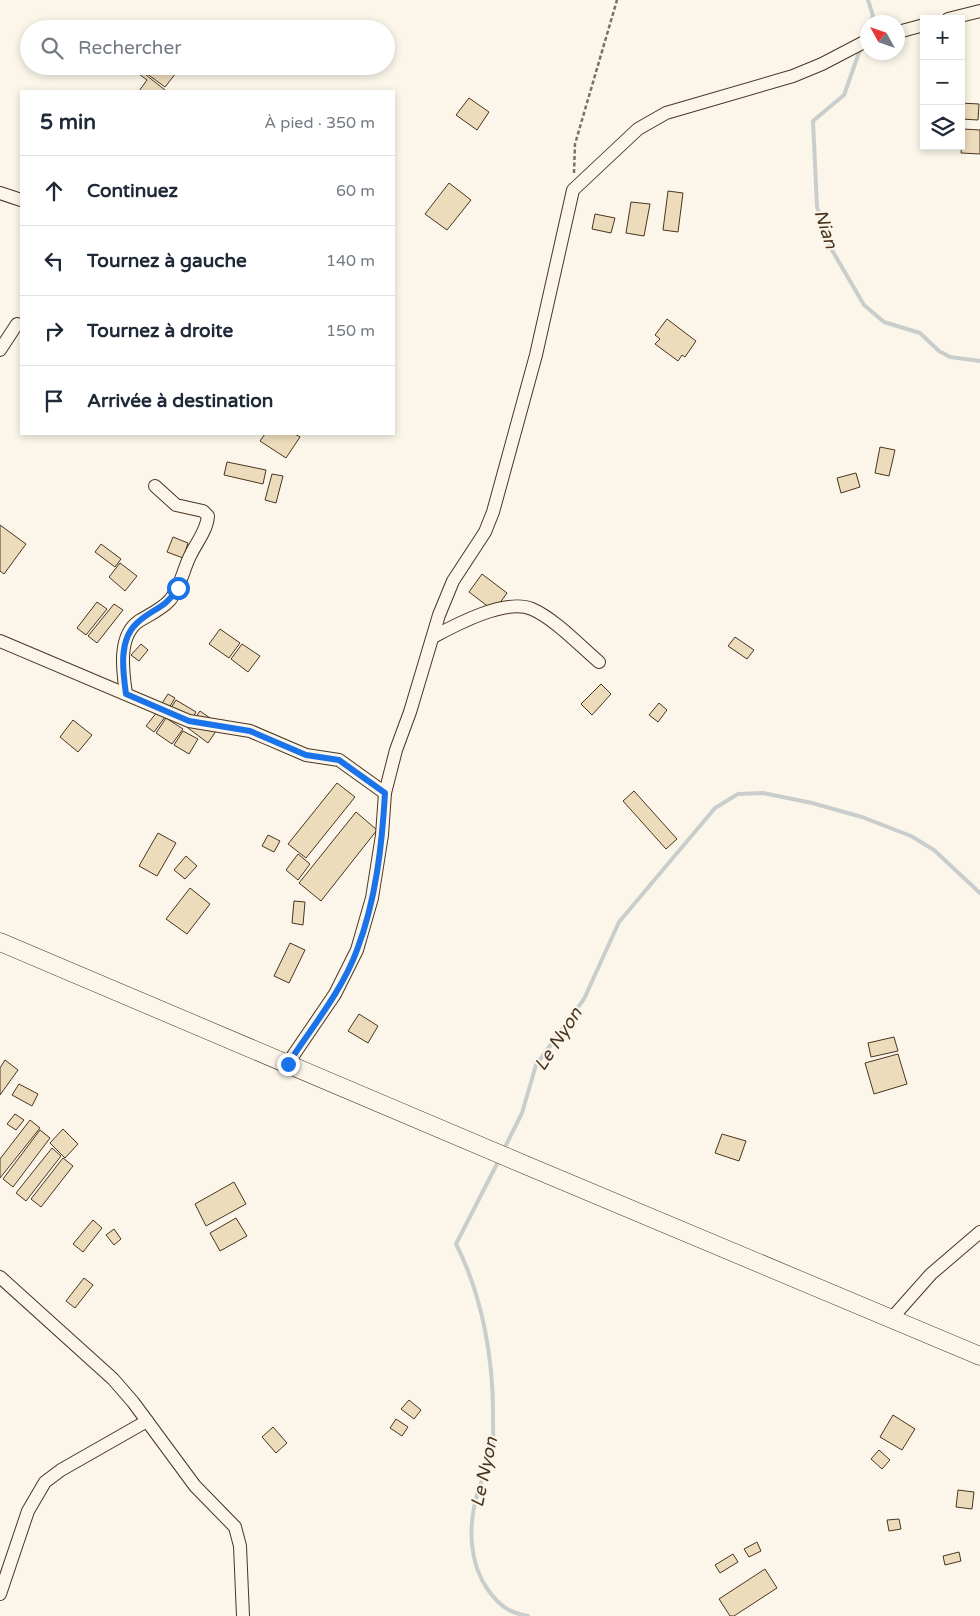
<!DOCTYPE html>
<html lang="fr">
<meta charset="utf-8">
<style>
body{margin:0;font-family:"Varela Round",sans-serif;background:#f2f2f3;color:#1f2937}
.controls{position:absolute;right:15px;top:15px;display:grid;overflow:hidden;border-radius:0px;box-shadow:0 2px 8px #0003}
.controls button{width:45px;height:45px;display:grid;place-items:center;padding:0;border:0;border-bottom:1px solid #e0e1e3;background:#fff;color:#1f2937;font:25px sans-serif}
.compass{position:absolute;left:860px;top:15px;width:45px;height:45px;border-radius:50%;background:#fff;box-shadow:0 2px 8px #0003;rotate:310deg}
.stop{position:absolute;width:15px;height:15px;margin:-11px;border:4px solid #1a73e8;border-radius:50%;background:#fff}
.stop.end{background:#1a73e8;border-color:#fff;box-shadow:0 1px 5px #0008}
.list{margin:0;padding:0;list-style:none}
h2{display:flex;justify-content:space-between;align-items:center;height:65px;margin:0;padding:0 20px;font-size:21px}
h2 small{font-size:16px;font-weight:400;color:#747a83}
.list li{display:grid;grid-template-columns:32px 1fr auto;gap:15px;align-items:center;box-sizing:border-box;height:70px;padding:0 20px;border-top:1px solid #e0e1e3}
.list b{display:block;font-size:19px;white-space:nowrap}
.list em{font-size:16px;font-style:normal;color:#747a83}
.icon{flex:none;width:28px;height:28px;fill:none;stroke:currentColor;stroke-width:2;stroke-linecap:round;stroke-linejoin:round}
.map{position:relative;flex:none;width:980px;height:1616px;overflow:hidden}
.search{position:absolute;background:#fff;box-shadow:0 2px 8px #0003;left:20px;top:20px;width:375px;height:55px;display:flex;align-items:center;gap:12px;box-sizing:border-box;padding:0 18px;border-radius:28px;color:#747a83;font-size:19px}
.panel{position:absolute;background:#fff;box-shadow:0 2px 8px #0003;left:20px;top:90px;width:375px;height:345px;border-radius:0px}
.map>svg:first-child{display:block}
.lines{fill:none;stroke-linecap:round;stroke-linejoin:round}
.stream{stroke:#c9cecd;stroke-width:4}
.building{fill:#ecdcbc;stroke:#4a3520}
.minor-casing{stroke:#4a3520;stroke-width:14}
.secondary-casing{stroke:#4a3520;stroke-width:19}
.path{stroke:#7f6f5c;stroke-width:2.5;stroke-dasharray:4 2.5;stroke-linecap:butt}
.minor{stroke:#fbf6e9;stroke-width:12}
.secondary{stroke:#fbf6e9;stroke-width:18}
.route{stroke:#1a73e8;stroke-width:6}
.labels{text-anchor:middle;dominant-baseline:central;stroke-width:4;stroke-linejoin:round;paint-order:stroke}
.water-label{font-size:18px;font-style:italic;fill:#4a3520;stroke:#fbf6e9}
</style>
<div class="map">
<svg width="980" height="1616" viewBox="0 0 980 1616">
<rect width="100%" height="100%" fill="#fbf6e9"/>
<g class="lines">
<!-- stream -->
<g class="stream">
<polyline points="868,0 873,16 871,22"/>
<polyline points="861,47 844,95 813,121 817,207 829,245 864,305 884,322 920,333 939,351 950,357 980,361"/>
<polyline points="503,1151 522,1113 536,1065 584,999 619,922 715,808 738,794 763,793 812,803 862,817 911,836 934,850 980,893"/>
<path d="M499 1160 456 1244C483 1297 494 1362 493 1421 493 1430 494 1440 492 1448 489 1464 481 1480 477 1495 468 1527 469 1563 488 1590 499 1605 509 1613 528 1616"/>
</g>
</g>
<!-- building -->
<g class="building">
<polygon points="151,66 167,66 176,73 165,87 146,73"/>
<polygon points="141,71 165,90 164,91 139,91 147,80 139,74"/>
<polygon points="469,98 489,112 477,130 456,115"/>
<polygon points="961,103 979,104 978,120 961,119"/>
<polygon points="963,129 980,130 980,154 961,153"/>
<polygon points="449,183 471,200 447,230 425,214"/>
<polygon points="668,191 683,193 678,232 663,230"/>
<polygon points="631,202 650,204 644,236 626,233"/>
<polygon points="595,214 615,218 611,233 592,229"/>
<polygon points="667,319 696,341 685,357 682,355 678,361 655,344 660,339 655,335"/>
<polygon points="265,434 295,434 300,437 286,458 260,441"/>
<polygon points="880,447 895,450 889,476 875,473"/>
<polygon points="227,462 266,470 263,484 224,475"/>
<polygon points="856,473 860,487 841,493 837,478"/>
<polygon points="272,474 283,476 276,503 265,500"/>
<polygon points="0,525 26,544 4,574 0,571"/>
<polygon points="173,537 188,543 183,558 167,552"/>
<polygon points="101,544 121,559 115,567 95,552"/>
<polygon points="120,563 137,576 125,591 109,577"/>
<polygon points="482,574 507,593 494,611 469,592"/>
<polygon points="97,602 107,609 86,635 77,628"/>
<polygon points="114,604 123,610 97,643 88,636"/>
<polygon points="220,629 240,643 229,658 209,644"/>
<polygon points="735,637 754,650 747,659 728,646"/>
<polygon points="141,644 148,650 139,661 131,655"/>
<polygon points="242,644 260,656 248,672 231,659"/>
<polygon points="601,684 611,694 592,715 581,704"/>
<polygon points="168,694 175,698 166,713 159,708"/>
<polygon points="176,700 196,712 187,727 167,714"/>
<polygon points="659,703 667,710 658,722 649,715"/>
<polygon points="200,711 220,725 208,743 188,728"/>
<polygon points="157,712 165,717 154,732 146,726"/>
<polygon points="166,718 183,729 172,744 156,733"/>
<polygon points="73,720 92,735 78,752 60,737"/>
<polygon points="183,731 198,739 189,754 174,745"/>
<polygon points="337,783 355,797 306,858 288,844"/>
<polygon points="634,791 677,839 666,849 623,801"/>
<polygon points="356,812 377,830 321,901 299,883"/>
<polygon points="158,833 176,843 157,876 139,866"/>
<polygon points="268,835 280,841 274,852 262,846"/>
<polygon points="298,854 310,864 298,880 286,870"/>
<polygon points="186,856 197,866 185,879 174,870"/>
<polygon points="190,888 210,904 187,934 166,919"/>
<polygon points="294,901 305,902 303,925 292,923"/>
<polygon points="290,943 305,950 289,983 274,976"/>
<polygon points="359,1014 378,1026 368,1043 348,1031"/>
<polygon points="894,1037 898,1051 871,1057 868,1043"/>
<polygon points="898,1054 907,1084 874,1094 865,1063"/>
<polygon points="5,1060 18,1070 0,1095 0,1068"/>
<polygon points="19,1084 38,1094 32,1106 12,1095"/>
<polygon points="15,1114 24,1120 16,1130 7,1124"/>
<polygon points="30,1120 40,1128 0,1178 0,1159"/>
<polygon points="63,1129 78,1144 65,1158 50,1143"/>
<polygon points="40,1130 50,1138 13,1187 3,1179"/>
<polygon points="722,1134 746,1141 739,1161 715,1153"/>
<polygon points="52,1148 61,1156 26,1201 16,1193"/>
<polygon points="63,1158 73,1166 41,1207 31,1199"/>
<polygon points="234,1182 246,1204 206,1226 195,1204"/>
<polygon points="236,1218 247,1236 220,1251 210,1233"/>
<polygon points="93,1220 102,1228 83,1252 73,1244"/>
<polygon points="114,1229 121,1239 114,1245 106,1235"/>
<polygon points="84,1278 93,1285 75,1308 66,1301"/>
<polygon points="409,1400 421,1410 414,1419 401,1409"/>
<polygon points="893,1415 915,1429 902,1450 880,1437"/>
<polygon points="396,1419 408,1427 402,1436 390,1428"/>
<polygon points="273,1427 287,1443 276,1453 262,1437"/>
<polygon points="879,1450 890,1460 882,1469 871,1459"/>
<polygon points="958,1490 974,1492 972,1509 956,1507"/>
<polygon points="899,1519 901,1529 889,1531 887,1520"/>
<polygon points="757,1542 761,1551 749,1557 744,1549"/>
<polygon points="959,1552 961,1561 945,1565 943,1556"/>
<polygon points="733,1554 738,1562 720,1573 715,1565"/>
<polygon points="765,1569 777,1588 734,1616 730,1616 719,1599"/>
</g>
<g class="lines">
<!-- minor casing -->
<g class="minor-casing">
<g id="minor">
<polyline points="948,19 980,11"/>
<polyline points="898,32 924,25"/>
<polyline points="0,193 21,200"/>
<polyline points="0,350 17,324"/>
<path d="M433 637C457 624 506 598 532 609 555 619 580 646 599 662"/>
<polyline points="0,641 189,721 250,731 306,755 339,760 385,793"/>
<path d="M126 694C123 672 117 636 139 621 149 615 162 609 170 600 181 587 183 569 191 554 197 542 207 530 208 516L203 511 176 505 155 486"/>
<polyline points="288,1063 335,994 357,950 372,898 382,835 385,793 396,750 410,712 439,615 453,581 485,532 493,512 536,355 573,190 638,129 666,113 793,76 822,64 868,40"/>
<polyline points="0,1277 113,1379 133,1402 195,1486 235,1527 240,1546 243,1616"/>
<polyline points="892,1318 931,1274 980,1232"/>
<polyline points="0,1594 28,1511 45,1482 61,1470 147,1421"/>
</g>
</g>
<!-- secondary casing -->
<g class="secondary-casing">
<polyline id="secondary" points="0,942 523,1164 980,1356"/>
</g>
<!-- path -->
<polyline class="path" points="574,173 575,144 617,0"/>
<!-- minor -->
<use href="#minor" class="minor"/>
<!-- secondary -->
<use href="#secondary" class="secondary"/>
</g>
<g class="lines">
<!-- route -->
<path class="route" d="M178 588C165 609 153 608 137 623 118 640 123 672 126 694L189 721 250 731 306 755 339 760 385 793C382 845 376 900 357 950 342 991 312 1027 288 1064"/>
</g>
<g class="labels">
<!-- water labels -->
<g class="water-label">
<text transform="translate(826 229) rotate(72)">Nian</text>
<text transform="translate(558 1039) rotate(-57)">Le Nyon</text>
<text transform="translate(484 1472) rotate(-78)">Le Nyon</text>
</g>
</g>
</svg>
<div class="controls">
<button>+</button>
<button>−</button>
<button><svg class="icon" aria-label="layers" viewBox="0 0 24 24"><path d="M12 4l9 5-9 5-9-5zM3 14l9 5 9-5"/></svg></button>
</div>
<svg class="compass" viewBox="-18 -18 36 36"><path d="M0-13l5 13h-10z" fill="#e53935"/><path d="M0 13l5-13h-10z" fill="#747a83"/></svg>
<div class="stop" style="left:178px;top:588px"></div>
<div class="stop end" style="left:288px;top:1064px"></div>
<div class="search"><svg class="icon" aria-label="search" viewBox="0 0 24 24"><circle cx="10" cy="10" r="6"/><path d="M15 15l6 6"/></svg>Rechercher</div>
<section class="panel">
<h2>5 min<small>À pied · 350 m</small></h2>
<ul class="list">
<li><svg class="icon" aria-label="ahead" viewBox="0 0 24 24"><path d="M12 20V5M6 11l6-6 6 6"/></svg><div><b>Continuez</b></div><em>60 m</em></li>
<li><svg class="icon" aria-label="left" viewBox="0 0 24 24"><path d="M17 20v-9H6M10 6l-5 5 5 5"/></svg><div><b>Tournez à gauche</b></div><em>140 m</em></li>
<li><svg class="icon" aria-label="right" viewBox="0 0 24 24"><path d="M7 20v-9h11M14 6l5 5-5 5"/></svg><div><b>Tournez à droite</b></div><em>150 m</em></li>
<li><svg class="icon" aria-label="arrive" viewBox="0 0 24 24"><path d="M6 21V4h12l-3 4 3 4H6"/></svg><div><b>Arrivée à destination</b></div></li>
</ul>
</section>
</div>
